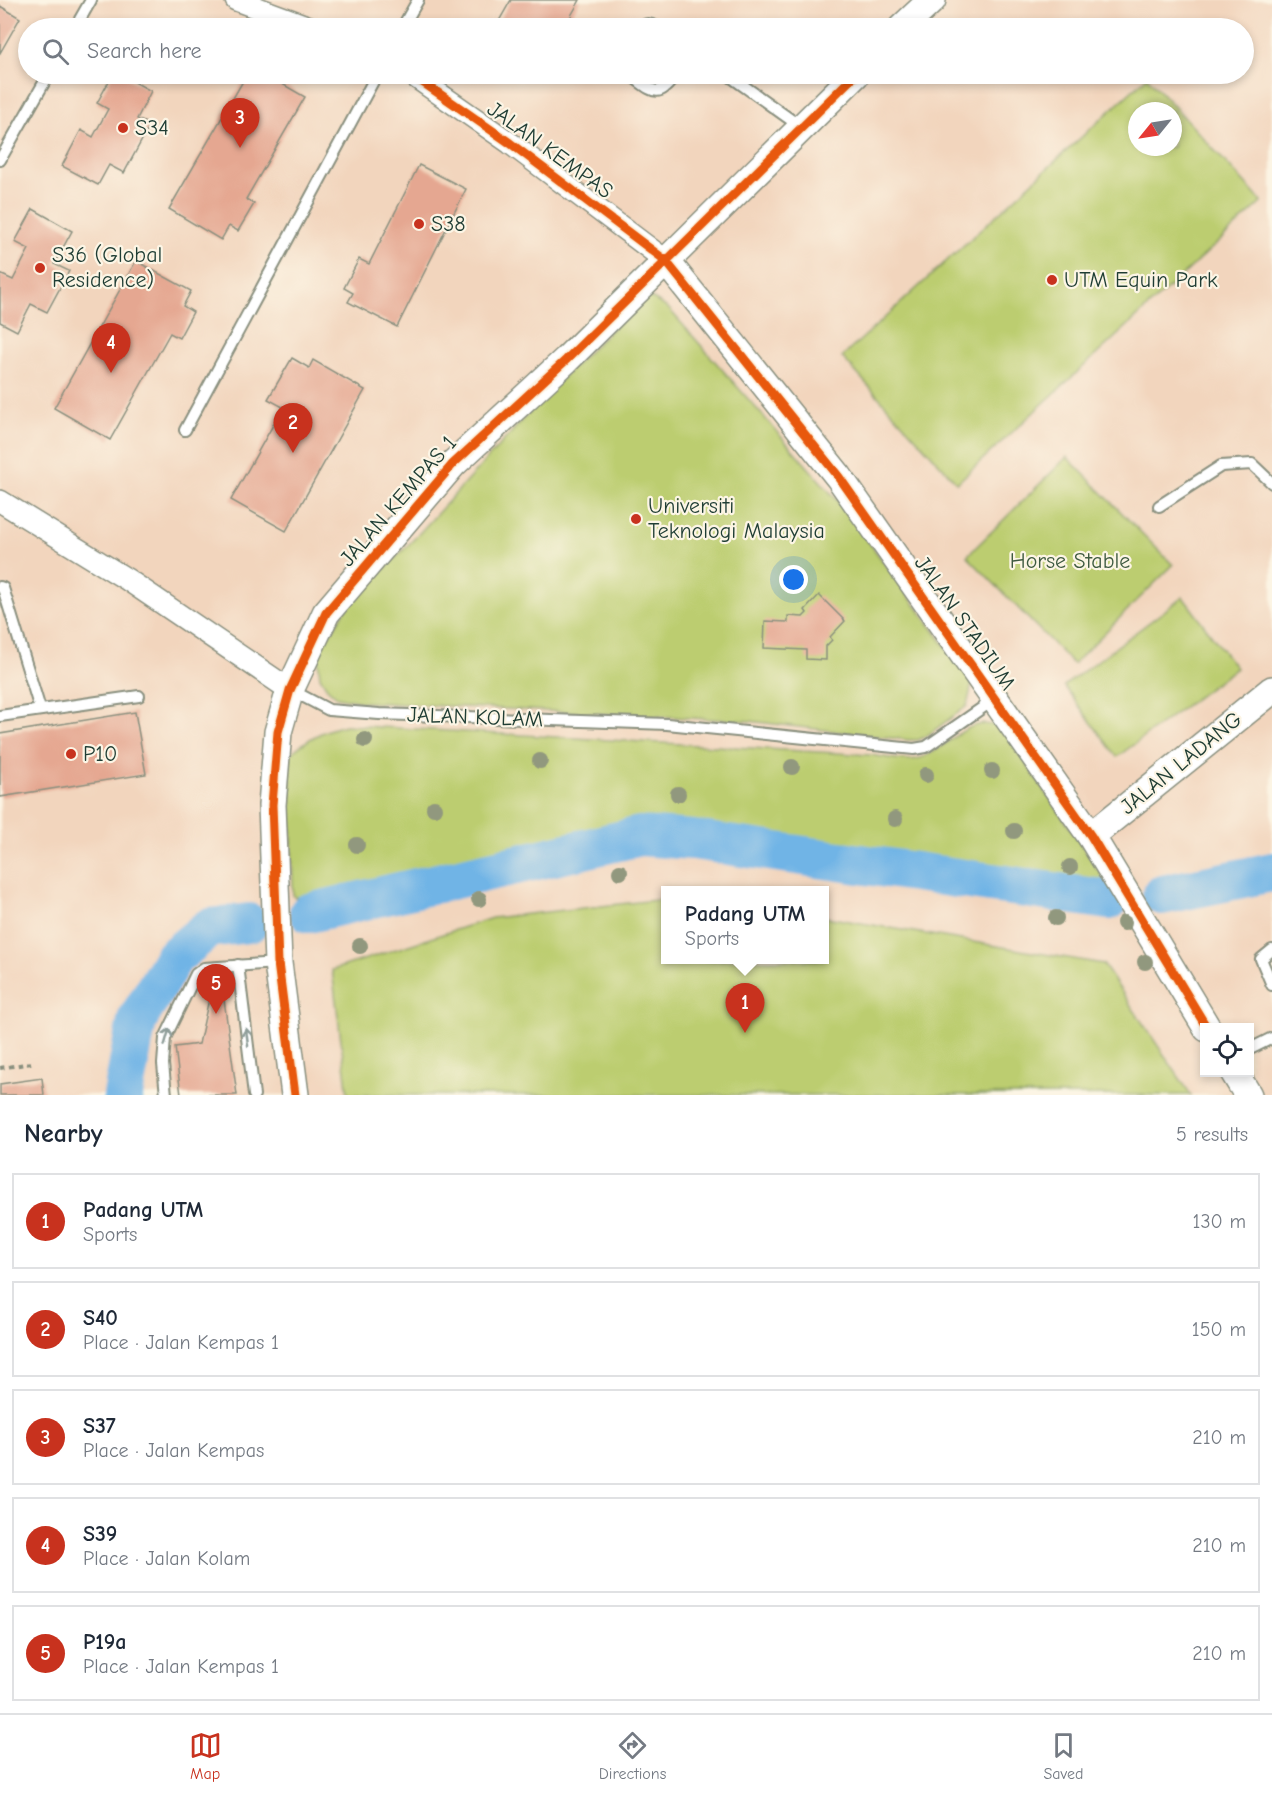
<!DOCTYPE html>
<meta charset="utf-8">
<style>
body{margin:0;font-family:"Comic Neue",sans-serif;background:#f6f6f7;color:#1f2937}
.controls{position:absolute;right:18px;bottom:18px;display:grid;overflow:hidden;border-radius:0px;box-shadow:0 3px 9px #0003}
.controls button{width:54px;height:54px;display:grid;place-items:center;padding:0;border:0;border-bottom:2px solid #e0e1e3;background:#fff;color:#1f2937;font:30px sans-serif}
.compass{position:absolute;left:1128px;top:102px;width:54px;height:54px;border-radius:50%;background:#fff;box-shadow:0 3px 9px #0003;rotate:240deg}
.you{position:absolute;left:794px;top:580px;width:21px;height:21px;margin:-15px;border:4px solid #fff;border-radius:50%;background:#1a73e8;box-shadow:0 0 0 9px #1a73e833}
.badge{display:grid;place-items:center;width:39px;height:39px;border-radius:50%;background:#c8321e;color:#fff;font-size:20px;font-weight:700}
.pin{position:absolute;translate:-50% -50px;filter:drop-shadow(0 2px 3px #0008)}
.pin::after{content:'';position:absolute;top:32px;width:21px;height:18px;background:inherit;clip-path:polygon(0 0,100% 0,50% 100%)}
.popup{position:absolute;left:661px;top:886px;width:168px;height:78px;box-sizing:border-box;display:grid;place-content:center;border-radius:0px;background:#fff;filter:drop-shadow(0 2px 4px #0005);font-size:20px;white-space:nowrap;color:#747a83}
.popup b{font-size:22px;color:#1f2937}
.popup::after{content:'';position:absolute;left:50%;top:100%;margin-left:-12px;border:12px solid transparent;border-top-color:#fff}
.list{margin:0;padding:0;list-style:none}
h2{display:flex;justify-content:space-between;align-items:center;height:78px;margin:0;padding:0 24px;font-size:26px}
h2 small{font-size:20px;font-weight:400;color:#747a83}
.list li{display:grid;grid-template-columns:39px 1fr auto;gap:18px;align-items:center;box-sizing:border-box;height:96px;margin:0 12px 12px;padding:0 12px;border:2px solid #e0e1e3;border-radius:0px}
.list b{display:block;font-size:22px;white-space:nowrap}
.list p{margin:0;font-size:20px;white-space:nowrap;color:#747a83}
.list em{font-size:20px;font-style:normal;color:#747a83}
.icon{flex:none;width:33px;height:33px;fill:none;stroke:currentColor;stroke-width:2;stroke-linecap:round;stroke-linejoin:round}
.map{position:relative;flex:none;width:1272px;height:1095px;overflow:hidden}
.search{position:absolute;background:#fff;box-shadow:0 3px 9px #0003;left:18px;right:18px;top:18px;height:66px;display:flex;align-items:center;gap:15px;box-sizing:border-box;padding:0 21px;border-radius:33px;color:#747a83;font-size:22px}
.sheet{height:618px;background:#fff}
nav{display:flex;justify-content:space-around;align-items:center;box-sizing:border-box;height:84px;border-top:2px solid #e0e1e3;background:#fff;font-size:16px;color:#747a83}
nav a{display:grid;justify-items:center;gap:3px}
nav .on{color:#c8321e}
.map>svg:first-child{display:block}
.built{fill:#f2d5bd;fill-rule:evenodd}
.green{fill:#bccd6f;stroke:#6e8552;stroke-width:1.5;fill-rule:evenodd}
.lines{fill:none;stroke-linecap:round;stroke-linejoin:round}
.river{stroke:#70b4e6;stroke-width:40}
.building{fill:#e5a791}
.service-casing{stroke:#8a907f;stroke-width:14}
.minor-casing{stroke:#8a907f;stroke-width:24}
.tertiary-casing{stroke:#8a907f;stroke-width:30}
.path{stroke:#8a907f;stroke-width:4;stroke-dasharray:4.5 4.5;stroke-linecap:butt}
.service{stroke:#fff;stroke-width:10}
.minor{stroke:#fff;stroke-width:21}
.tertiary{stroke:#fff;stroke-width:27}
.cycleway-casing{stroke:#fcf5e5;stroke-width:13}
.cycleway{stroke:#e8590c;stroke-width:9}
.tree{fill:#91987e}
.oneway{stroke:#8f9e9a}
.poi-dot{fill:#c8321e;stroke:#fcf5e5;stroke-width:2}
.labels{text-anchor:middle;dominant-baseline:central;stroke-width:4.5;stroke-linejoin:round;paint-order:stroke}
.poi-label{font-size:22px;fill:#1f3d34;stroke:#fcf5e5;text-anchor:start}
.street-label{font-size:22px;fill:#1f3d34;stroke:#fcf5e5}
.park-label{font-size:22px;fill:#3e5a40;stroke:#fcf5e5}
</style>
<div class="map">
<svg width="1272" height="1095" viewBox="0 0 1272 1095">
<rect width="100%" height="100%" fill="#fcf5e5"/>
<filter id="ink" filterUnits="userSpaceOnUse"><feTurbulence type="fractalNoise" baseFrequency=".0167" numOctaves="2"/><feDisplacementMap in="SourceGraphic" scale="12" xChannelSelector="R" yChannelSelector="G"/><feConvolveMatrix kernelMatrix="1 2 1 2 8 2 1 2 1" color-interpolation-filters="sRGB"/></filter>
<filter id="wash" filterUnits="userSpaceOnUse"><feTurbulence type="fractalNoise" baseFrequency=".008" numOctaves="4" result="noise"/><feDisplacementMap in="SourceGraphic" scale="24" xChannelSelector="R" yChannelSelector="G"/><feGaussianBlur stdDeviation="1.35" result="paint"/><feColorMatrix in="noise" values="0 0 0 0 0 0 0 0 0 0 0 0 0 0 0 0 0 1.4 0 .05"/><feComposite in="paint" operator="in"/></filter>
<g filter="url(#wash)">
<rect width="100%" height="100%" fill="#f6e4ca"/>
<!-- built -->
<path class="built" d="M0 0H1272V1095H0ZM28 28H1244V74H28ZM1137 111H1173V147H1137ZM666 890H825V960H666ZM1204 1028H1250V1072H1204Z"/>
<!-- green -->
<g class="green">
<path d="M1147 77 1262 202 957 483 842 357ZM1137 111H1173V147H1137Z"/>
<polygon points="650,297 669,309 843,507 966,674 972,684 967,706 925,737 918,740 908,740 749,721 362,702 337,697 327,688 320,677 318,658 323,644 349,605 414,539 549,391 639,302"/>
<polygon points="1067,457 1173,565 1073,664 967,556"/>
<polygon points="1183,597 1236,668 1117,757 1064,686"/>
<path d="M983 724 994 725 1005 733 1114 892 875 856 635 827 309 904 293 896 290 754C309 738 321 731 345 725L871 755C885 757 903 762 917 759 942 753 958 726 983 724Z"/>
<polygon points="665,899 666,960 825,960 825,917 1103,964 1191,1095 348,1095 332,970 492,918"/>
</g>
<g class="lines">
<!-- river -->
<g class="river">
<polyline points="1162,895 1272,872"/>
<polyline points="309,913 640,836 693,840 1109,900"/>
<polyline points="123,1095 137,1020 174,957 209,928 249,923"/>
</g>
</g>
<g id="blocks">
<!-- building -->
<g class="building">
<polygon points="511,0 580,0 564,28 495,28"/>
<polygon points="0,6 20,18 0,53"/>
<polygon points="113,74 120,74 151,91 137,119 150,125 124,173 109,165 98,185 62,166 81,130 93,137 108,109 97,103"/>
<polygon points="247,74 265,74 305,97 246,199 254,204 238,231 229,226 221,240 169,209"/>
<polygon points="419,165 466,189 397,327 348,302 353,293 344,288 359,259 369,264"/>
<polygon points="33,209 72,231 54,264 69,271 47,312 31,304 17,331 0,322 0,274 13,280 29,249 15,242"/>
<polygon points="136,261 191,291 183,306 193,312 179,338 170,333 110,440 54,408"/>
<polygon points="292,358 309,368 313,360 365,390 286,531 231,500 283,407 268,399"/>
<polygon points="819,595 845,621 830,637 832,640 826,646 826,660 806,659 806,650 764,648 765,621 788,622 788,616 803,617 807,613 805,610"/>
<polygon points="135,712 146,774 0,797 0,734"/>
<polygon points="212,985 222,985 237,1095 181,1095 175,1047 199,1044"/>
<polygon points="42,1078 44,1095 0,1095 0,1084"/>
</g>
</g>
</g>
<g filter="url(#ink)">
<use href="#blocks" fill-opacity="0" stroke="#8a907f" stroke-width="1.5"/>
<g class="lines">
<!-- service casing -->
<g class="service-casing">
<g id="service">
<polyline points="75,28 91,0"/>
<polyline points="402,28 418,0"/>
<path d="M641 28C647 21 653 25 659 28"/>
<path d="M629 74C652 90 658 102 676 74"/>
<polyline points="727,74 801,127"/>
<polyline points="0,160 49,74"/>
<polyline points="185,430 377,74"/>
<polyline points="1159,506 1221,466 1252,464 1272,483"/>
<polyline points="0,587 3,588 40,709"/>
<polyline points="291,690 329,710 379,714 667,724 914,749 926,747 995,699"/>
<polyline points="0,716 139,696"/>
<polyline points="1272,950 1261,959 1272,985"/>
<polyline points="238,965 254,1095"/>
<polyline points="1250,1049 1272,1038"/>
<polyline points="166,1095 163,1064 165,1038 196,974 204,968 278,963"/>
</g>
</g>
<!-- minor casing -->
<g class="minor-casing">
<g id="minor">
<polyline points="236,0 312,28"/>
<polyline points="411,74 510,143 665,260"/>
<polyline points="0,501 128,580 290,690"/>
</g>
</g>
<!-- tertiary casing -->
<g class="tertiary-casing">
<g id="tertiary">
<polyline points="902,28 932,0"/>
<polyline points="665,260 839,477 1091,836 1207,1028"/>
<polyline points="1091,836 1272,690"/>
<polyline points="1234,1072 1248,1095"/>
<polyline points="295,1095 278,963 272,805 278,732 290,690 326,613 453,464 566,360 856,74"/>
</g>
</g>
<!-- path -->
<polyline class="path" points="0,1068 32,1063"/>
<!-- service -->
<use href="#service" class="service"/>
<!-- minor -->
<use href="#minor" class="minor"/>
<!-- tertiary -->
<use href="#tertiary" class="tertiary"/>
<!-- cycleway casing -->
<g class="cycleway-casing">
<g id="cycleway">
<polyline points="411,74 510,143 665,260 839,477 1091,836 1207,1028"/>
<polyline points="295,1095 278,963 272,805 278,732 290,690 326,613 453,464 566,360 856,74"/>
</g>
</g>
<!-- cycleway -->
<use href="#cycleway" class="cycleway"/>
</g>
<!-- trees -->
<g class="tree">
<circle cx="365" cy="740" r="8"/>
<circle cx="540" cy="761" r="8"/>
<circle cx="792" cy="767" r="8"/>
<circle cx="992" cy="771" r="8"/>
<circle cx="926" cy="775" r="8"/>
<circle cx="678" cy="794" r="8"/>
<circle cx="434" cy="808" r="8"/>
<circle cx="895" cy="819" r="8"/>
<circle cx="1014" cy="831" r="8"/>
<circle cx="357" cy="845" r="8"/>
<circle cx="1070" cy="867" r="8"/>
<circle cx="620" cy="872" r="8"/>
<circle cx="479" cy="899" r="8"/>
<circle cx="1056" cy="918" r="8"/>
<circle cx="1124" cy="923" r="8"/>
<circle cx="360" cy="946" r="8"/>
<circle cx="1145" cy="962" r="8"/>
</g>
<!-- one-way arrows -->
<defs><path id="oneway-shaft" d="M-6 0H5M1.5-3L5.5 0L1.5 3" fill="none" stroke-width="1.6" stroke-linecap="round" stroke-linejoin="round" transform="scale(1.5)"/></defs>
<g class="oneway">
<use href="#oneway-shaft" transform="translate(167 1037) rotate(-74)"/>
<use href="#oneway-shaft" transform="translate(247 1037) rotate(-97)"/>
</g>
</g>
<!-- markers -->
<g class="poi-dot">
<circle cx="123" cy="128" r="6"/>
<circle cx="419" cy="224" r="6"/>
<circle cx="40" cy="268" r="6"/>
<circle cx="1052" cy="280" r="6"/>
<circle cx="636" cy="519" r="6"/>
<circle cx="71" cy="754" r="6"/>
</g>
<g class="labels">
<!-- poi labels -->
<g class="poi-label">
<text x="135" y="128">S34</text>
<text x="431" y="224">S38</text>
<text x="52" y="255">S36 (Global<tspan x="52" dy="25">Residence)</tspan></text>
<text x="1064" y="280">UTM Equin Park</text>
<text x="648" y="506">Universiti<tspan x="648" dy="25">Teknologi Malaysia</tspan></text>
<text x="83" y="754">P10</text>
</g>
<!-- street labels -->
<g class="street-label">
<text transform="translate(550 150) rotate(36)">JALAN KEMPAS</text>
<text transform="translate(398 501) rotate(-49)">JALAN KEMPAS 1</text>
<text transform="translate(965 623) rotate(55)">JALAN STADIUM</text>
<text transform="translate(475 717) rotate(2)">JALAN KOLAM</text>
<text transform="translate(1181 763) rotate(-39)">JALAN LADANG</text>
</g>
<!-- park labels -->
<g class="park-label">
<text x="1070" y="561">Horse Stable</text>
</g>
</g>
</svg>
<div class="controls">
<button><svg class="icon" aria-label="locate" viewBox="0 0 24 24"><circle cx="12" cy="12" r="6"/><path d="M12 2v4M12 18v4M2 12h4M18 12h4"/></svg></button>
</div>
<svg class="compass" viewBox="-18 -18 36 36"><path d="M0-13l5 13h-10z" fill="#e53935"/><path d="M0 13l5-13h-10z" fill="#747a83"/></svg>
<div class="you"></div>
<div class="pin badge" style="left:745px;top:1033px">1</div>
<div class="popup"><b>Padang UTM</b>Sports</div>
<div class="pin badge" style="left:293px;top:453px">2</div>
<div class="pin badge" style="left:240px;top:148px">3</div>
<div class="pin badge" style="left:111px;top:373px">4</div>
<div class="pin badge" style="left:216px;top:1014px">5</div>
<div class="search"><svg class="icon" aria-label="search" viewBox="0 0 24 24"><circle cx="10" cy="10" r="6"/><path d="M15 15l6 6"/></svg>Search here</div>
</div>
<section class="sheet">
<h2>Nearby<small>5 results</small></h2>
<ul class="list">
<li><span class="badge">1</span><div><b>Padang UTM</b><p>Sports</p></div><em>130 m</em></li>
<li><span class="badge">2</span><div><b>S40</b><p>Place · Jalan Kempas 1</p></div><em>150 m</em></li>
<li><span class="badge">3</span><div><b>S37</b><p>Place · Jalan Kempas</p></div><em>210 m</em></li>
<li><span class="badge">4</span><div><b>S39</b><p>Place · Jalan Kolam</p></div><em>210 m</em></li>
<li><span class="badge">5</span><div><b>P19a</b><p>Place · Jalan Kempas 1</p></div><em>210 m</em></li>
</ul>
</section>
<nav>
<a class="on"><svg class="icon" aria-label="map" viewBox="0 0 24 24"><path d="M3 6l6-2 6 2 6-2v14l-6 2-6-2-6 2zM9 4v14M15 6v14"/></svg>Map</a>
<a><svg class="icon" aria-label="directions" viewBox="0 0 24 24"><path d="M12 3l9 9-9 9-9-9zM9 14v-3h6M13 9l2 2-2 2"/></svg>Directions</a>
<a><svg class="icon" aria-label="saved" viewBox="0 0 24 24"><path d="M7 4h10v16l-5-4-5 4z"/></svg>Saved</a>
</nav>
